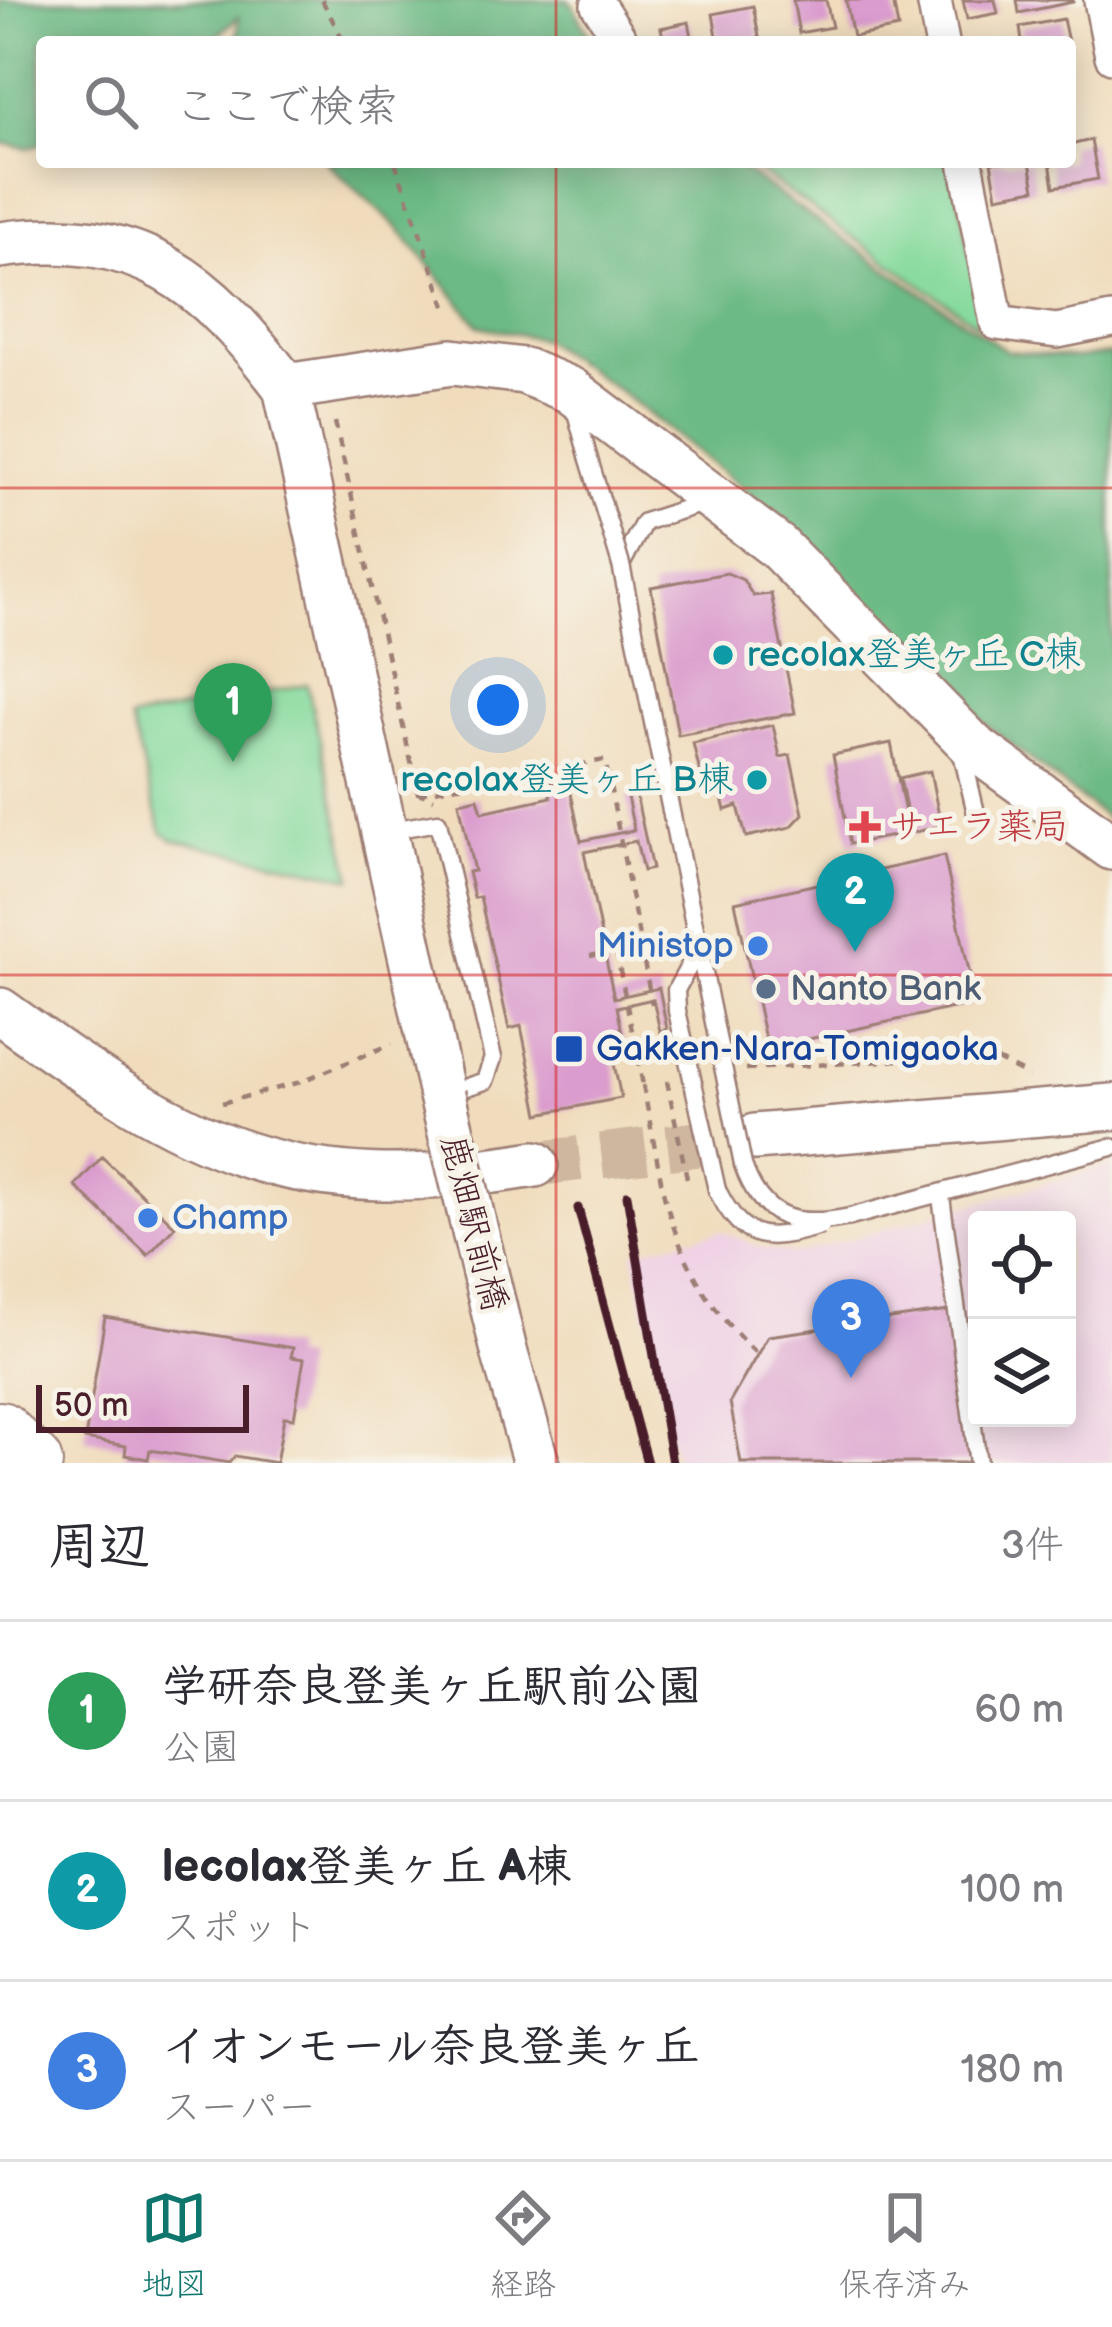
<!DOCTYPE html>
<html lang="ja">
<meta charset="utf-8">
<style>
body{margin:0;font-family:"Balsamiq Sans","Klee One",sans-serif;background:#f2f2f3;color:#2b2b33}
.controls{position:absolute;right:36px;bottom:36px;display:grid;overflow:hidden;border-radius:12px;box-shadow:0 6px 30px #0003}
.controls button{width:108px;height:108px;display:grid;place-items:center;padding:0;border:0;border-bottom:3px solid #e1e1e2;background:#fff;color:#2b2b33;font:60px sans-serif}
.scale{position:absolute;left:36px;bottom:30px;width:213px;box-sizing:border-box;padding-left:12px;border:6px solid #4a1f2b;border-top:0;font-size:33px;line-height:42px;white-space:nowrap;color:#4a1f2b;-webkit-text-stroke:9px #f7f3e8;paint-order:stroke}
.you{position:absolute;left:498px;top:705px;width:42px;height:42px;margin:-30px;border:9px solid #fff;border-radius:50%;background:#1a73e8;box-shadow:0 0 0 18px #1a73e833}
.badge{display:grid;place-items:center;width:78px;height:78px;border-radius:50%;background:#0f766e;color:#fff;font-size:39px;font-weight:700}
.pin{position:absolute;translate:-50% -99px;filter:drop-shadow(0 3px 6px #0008)}
.pin::after{content:'';position:absolute;top:63px;width:42px;height:36px;background:inherit;clip-path:polygon(0 0,100% 0,50% 100%)}
.list{margin:0;padding:0;list-style:none}
h2{display:flex;justify-content:space-between;align-items:center;height:156px;margin:0;padding:0 48px;font-size:51px}
h2 small{font-size:39px;font-weight:400;color:#7c7c81}
.list li{display:grid;grid-template-columns:78px 1fr auto;gap:36px;align-items:center;box-sizing:border-box;height:180px;padding:0 48px;border-top:3px solid #e1e1e2}
.list b{display:block;font-size:45px;white-space:nowrap}
.list p{margin:0;font-size:39px;white-space:nowrap;color:#7c7c81}
.list em{font-size:39px;font-style:normal;color:#7c7c81}
.icon{flex:none;width:66px;height:66px;fill:none;stroke:currentColor;stroke-width:2;stroke-linecap:round;stroke-linejoin:round}
.map{position:relative;flex:none;width:1112px;height:1463px;overflow:hidden}
.search{position:absolute;background:#fff;box-shadow:0 6px 30px #0003;left:36px;right:36px;top:36px;height:132px;display:flex;align-items:center;gap:30px;box-sizing:border-box;padding:0 42px;border-radius:12px;color:#7c7c81;font-size:45px}
.sheet{height:696px;background:#fff}
nav{display:flex;justify-content:space-around;align-items:center;box-sizing:border-box;height:168px;border-top:3px solid #e1e1e2;background:#fff;font-size:33px;color:#7c7c81}
nav a{display:grid;justify-items:center;gap:6px}
nav .on{color:#0f766e}
.map>svg:first-child{display:block}
.built{fill:#efd0e5;fill-rule:evenodd}
.green{fill:#85da9d;stroke:#687c64;stroke-width:3}
.forest{fill:#6cba84;stroke:#5b6c58;stroke-width:3}
.building{fill:#da9bce}
.lines{fill:none;stroke-linecap:round;stroke-linejoin:round}
.secondary-tunnel{stroke:#cfb69f;stroke-width:45;stroke-dasharray:45 22;stroke-linecap:butt}
.lane-casing{stroke:#9d7e74;stroke-width:21}
.street-casing{stroke:#9d7e74;stroke-width:38}
.secondary-casing{stroke:#9d7e74;stroke-width:50}
.highway-casing{stroke:#9d7e74;stroke-width:64}
.path{stroke:#9d7e74;stroke-width:4.5;stroke-dasharray:9 9;stroke-linecap:butt}
.lane{stroke:#fff;stroke-width:16}
.street{stroke:#fff;stroke-width:33}
.secondary{stroke:#fff;stroke-width:45}
.highway{stroke:#fff;stroke-width:60}
.rail{stroke:#4a1f2b;stroke-width:9}
.lane-bridge-casing{stroke:#9d7e74;stroke-width:21;stroke-linecap:butt}
.secondary-bridge-casing{stroke:#9d7e74;stroke-width:50;stroke-linecap:butt}
.path-bridge{stroke:#9d7e74;stroke-width:4.5;stroke-dasharray:9 9;stroke-linecap:butt}
.lane-bridge{stroke:#fff;stroke-width:16}
.secondary-bridge{stroke:#fff;stroke-width:45}
.grid{fill:none;stroke:#d62828;stroke-width:3;stroke-opacity:0.55}
.culture-dot{fill:#0f9aa8;stroke:#f7f3e8;stroke-width:4.5}
.health-dot{fill:#e0444e;stroke:#f7f3e8;stroke-width:4.5}
.shop-dot{fill:#3f7fe0;stroke:#f7f3e8;stroke-width:4.5}
.service-dot{fill:#5c6f8a;stroke:#f7f3e8;stroke-width:4.5}
.transit-dot{fill:#1a4fb4;stroke:#f7f3e8;stroke-width:4.5}
.labels{text-anchor:middle;dominant-baseline:central;stroke-width:10;stroke-linejoin:round;paint-order:stroke}
.culture-label{font-size:36px;fill:#0d838f;stroke:#f7f3e8;text-anchor:start}
.health-label{font-size:36px;fill:#be3a42;stroke:#f7f3e8;text-anchor:start}
.shop-label{font-size:36px;fill:#366cbe;stroke:#f7f3e8;text-anchor:end}
.service-label{font-size:36px;fill:#4e5e75;stroke:#f7f3e8;text-anchor:start}
.transit-label{font-size:36px;fill:#164399;stroke:#f7f3e8;text-anchor:start}
.street-label{font-size:36px;fill:#4a1f2b;stroke:#f7f3e8}
</style>
<div class="map">
<svg width="1112" height="1463" viewBox="0 0 1112 1463">
<rect width="100%" height="100%" fill="#f7f3e8"/>
<filter id="ink" filterUnits="userSpaceOnUse"><feTurbulence type="fractalNoise" baseFrequency=".00833" numOctaves="2"/><feDisplacementMap in="SourceGraphic" scale="24" xChannelSelector="R" yChannelSelector="G"/><feConvolveMatrix kernelMatrix="1 2 1 2 8 2 1 2 1" color-interpolation-filters="sRGB"/></filter>
<filter id="wash" filterUnits="userSpaceOnUse"><feTurbulence type="fractalNoise" baseFrequency=".004" numOctaves="4" result="noise"/><feDisplacementMap in="SourceGraphic" scale="48" xChannelSelector="R" yChannelSelector="G"/><feGaussianBlur stdDeviation="2.7" result="paint"/><feColorMatrix in="noise" values="0 0 0 0 0 0 0 0 0 0 0 0 0 0 0 0 0 1.4 0 .05"/><feComposite in="paint" operator="in"/></filter>
<g filter="url(#wash)">
<rect width="100%" height="100%" fill="#f0dcbc"/>
<!-- built -->
<path class="built" d="M1112 1165V1463H676L633 1252 721 1231 763 1248 796 1254ZM977 1220H1067V1418H977Z"/>
<!-- green -->
<g class="green">
<polygon points="745,162 952,162 984,329"/>
<polygon points="307,684 352,878 174,840 162,832 130,720"/>
</g>
<!-- forest -->
<g class="forest">
<polygon points="0,0 570,0 593,42 238,42 238,17 211,42 42,42 42,143 28,148 0,143"/>
<polygon points="326,162 731,162 1007,351 1076,358 1112,354 1112,823 984,723 779,517 621,392 541,339 479,326 399,229"/>
</g>
<g id="blocks">
<!-- building -->
<g class="building">
<polygon points="793,0 826,0 832,27 799,33"/>
<polygon points="846,0 893,0 898,28 853,37"/>
<polygon points="963,0 995,0 998,13 967,19"/>
<polygon points="1017,0 1073,0 1073,2 1019,13"/>
<polygon points="753,6 760,42 718,42 713,14"/>
<polygon points="1063,19 1068,42 1022,42 1020,27"/>
<polygon points="689,22 693,42 664,42 661,28"/>
<polygon points="1091,140 1098,179 1054,187 1050,162 1070,162 1070,145"/>
<polygon points="991,162 1030,162 1035,189 997,196"/>
<polygon points="727,573 743,580 753,596 771,594 795,713 678,735 651,587"/>
<polygon points="773,725 780,757 790,755 803,814 791,827 746,837 738,806 725,810 717,778 702,782 693,743"/>
<polygon points="891,743 909,833 850,844 833,755"/>
<polygon points="930,771 941,826 911,833 900,778"/>
<polygon points="568,779 581,841 634,830 627,797 636,795 652,869 643,871 636,841 584,852 614,998 659,988 667,1029 660,1031 653,999 617,1007 625,1046 611,1049 621,1098 539,1114 521,1026 509,1029 480,897 474,898 468,872 474,871 459,802 478,798 482,812 551,797 548,783"/>
<polygon points="944,856 976,1003 767,1048 735,902"/>
<polygon points="102,1157 175,1226 148,1255 75,1186"/>
<polygon points="949,1311 969,1463 741,1463 730,1402 768,1336"/>
<polygon points="105,1317 293,1348 291,1357 304,1359 294,1418 284,1417 276,1463 235,1456 229,1463 150,1450 148,1459 125,1455 126,1446 85,1439"/>
</g>
</g>
</g>
<g filter="url(#ink)">
<use href="#blocks" fill-opacity="0" stroke="#9d7e74" stroke-width="3"/>
<g class="lines">
<!-- secondary-tunnel -->
<polyline class="secondary-tunnel" points="535,1164 755,1137"/>
<!-- lane casing -->
<g class="lane-casing">
<g id="lane">
<polyline points="574,405 588,456"/>
<polyline points="621,565 644,522 697,505 704,508"/>
<polyline points="961,749 976,813"/>
<polyline points="386,831 438,822 493,1058 485,1081 442,1095"/>
<polyline points="941,1197 978,1463"/>
<polyline points="850,1217 1112,1147"/>
</g>
</g>
<!-- street casing -->
<g class="street-casing">
<g id="street">
<polyline points="934,0 942,42"/>
<polyline points="1101,0 1112,56"/>
<polyline points="598,5 622,42"/>
<polyline points="966,162 997,323 1057,331 1112,320"/>
</g>
</g>
<!-- secondary casing -->
<g class="secondary-casing">
<g id="secondary">
<path d="M0 245C139 225 206 281 286 387L442 1095"/>
<polyline points="286,387 452,362 524,371 570,390 778,547 974,747 1112,847"/>
<path d="M0 1011C193 1151 289 1204 535 1164"/>
<polyline points="755,1137 1112,1107"/>
<polyline points="504,1351 536,1463"/>
</g>
</g>
<!-- highway casing -->
<g class="highway-casing">
<polyline id="highway" points="0,1432 32,1463"/>
</g>
<!-- path -->
<g class="path">
<polyline points="322,0 344,42"/>
<polyline points="395,162 448,312"/>
<polyline points="335,422 418,793 434,799"/>
<polyline points="418,793 605,760 652,1004"/>
<polyline points="616,951 643,1085"/>
<polyline points="590,956 673,940"/>
<polyline points="746,1069 987,1055 1029,1076"/>
<polyline points="222,1103 297,1083 392,1044"/>
<path d="M663 1191C680 1258 706 1307 757 1354"/>
</g>
<!-- lane -->
<use href="#lane" class="lane"/>
<!-- street -->
<use href="#street" class="street"/>
<!-- secondary -->
<use href="#secondary" class="secondary"/>
<!-- highway -->
<use href="#highway" class="highway"/>
<!-- rail -->
<g class="rail">
<polyline points="627,1195 672,1463"/>
<polyline points="578,1208 647,1463"/>
</g>
<!-- lane-bridge casing -->
<g class="lane-bridge-casing">
<g id="lane-bridge">
<path d="M588 456 621 565 743 1165C762 1220 795 1228 850 1217"/>
<path d="M699 948 676 990 677 1011 717 1190C745 1245 767 1241 821 1226"/>
</g>
</g>
<!-- secondary-bridge casing -->
<g class="secondary-bridge-casing">
<polyline id="secondary-bridge" points="442,1095 504,1351"/>
</g>
<!-- path-bridge -->
<g class="path-bridge">
<polyline points="667,1081 688,1183"/>
<polyline points="643,1085 663,1191"/>
</g>
<!-- lane-bridge -->
<use href="#lane-bridge" class="lane-bridge"/>
<!-- secondary-bridge -->
<use href="#secondary-bridge" class="secondary-bridge"/>
</g>
</g>
<!-- grid -->
<path class="grid" d="M556 0V42M556 162V1463M0 488H1112M0 975H1112"/>
<!-- markers -->
<g class="culture-dot">
<circle cx="723" cy="655" r="12"/>
<circle cx="757" cy="780" r="12"/>
</g>
<path class="health-dot" d="M859 809h12v12h12v12h-12v12h-12v-12h-12v-12h12z"/>
<g class="shop-dot">
<circle cx="758" cy="946" r="12"/>
<circle cx="148" cy="1218" r="12"/>
</g>
<circle class="service-dot" cx="766" cy="989" r="12"/>
<rect class="transit-dot" x="554" y="1034" width="30" height="30" rx="6"/>
<g class="labels">
<!-- culture labels -->
<g class="culture-label">
<text x="747" y="655">recolax登美ヶ丘 C棟</text>
<text x="733" y="780" text-anchor="end">recolax登美ヶ丘 B棟</text>
</g>
<!-- health labels -->
<g class="health-label">
<text x="889" y="827">サエラ薬局</text>
</g>
<!-- shop labels -->
<g class="shop-label">
<text x="734" y="946">Ministop</text>
<text x="172" y="1218" text-anchor="start">Champ</text>
</g>
<!-- service labels -->
<g class="service-label">
<text x="790" y="989">Nanto Bank</text>
</g>
<!-- transit labels -->
<g class="transit-label">
<text x="596" y="1049">Gakken-Nara-Tomigaoka</text>
</g>
<!-- street labels -->
<g class="street-label">
<text transform="translate(473 1223) rotate(76)">鹿畑駅前橋</text>
</g>
</g>
</svg>
<div class="controls">
<button><svg class="icon" aria-label="locate" viewBox="0 0 24 24"><circle cx="12" cy="12" r="6"/><path d="M12 2v4M12 18v4M2 12h4M18 12h4"/></svg></button>
<button><svg class="icon" aria-label="layers" viewBox="0 0 24 24"><path d="M12 4l9 5-9 5-9-5zM3 14l9 5 9-5"/></svg></button>
</div>
<div class="scale">50 m</div>
<div class="you"></div>
<div class="pin badge" style="left:233px;top:762px;background:#2e9e5b">1</div>
<div class="pin badge" style="left:855px;top:952px;background:#0f9aa8">2</div>
<div class="pin badge" style="left:851px;top:1378px;background:#3f7fe0">3</div>
<div class="search"><svg class="icon" aria-label="search" viewBox="0 0 24 24"><circle cx="10" cy="10" r="6"/><path d="M15 15l6 6"/></svg>ここで検索</div>
</div>
<section class="sheet">
<h2>周辺<small>3件</small></h2>
<ul class="list">
<li><span class="badge" style="background:#2e9e5b">1</span><div><b>学研奈良登美ヶ丘駅前公園</b><p>公園</p></div><em>60 m</em></li>
<li><span class="badge" style="background:#0f9aa8">2</span><div><b>lecolax登美ヶ丘 A棟</b><p>スポット</p></div><em>100 m</em></li>
<li><span class="badge" style="background:#3f7fe0">3</span><div><b>イオンモール奈良登美ヶ丘</b><p>スーパー</p></div><em>180 m</em></li>
</ul>
</section>
<nav>
<a class="on"><svg class="icon" aria-label="map" viewBox="0 0 24 24"><path d="M3 6l6-2 6 2 6-2v14l-6 2-6-2-6 2zM9 4v14M15 6v14"/></svg>地図</a>
<a><svg class="icon" aria-label="directions" viewBox="0 0 24 24"><path d="M12 3l9 9-9 9-9-9zM9 14v-3h6M13 9l2 2-2 2"/></svg>経路</a>
<a><svg class="icon" aria-label="saved" viewBox="0 0 24 24"><path d="M7 4h10v16l-5-4-5 4z"/></svg>保存済み</a>
</nav>
